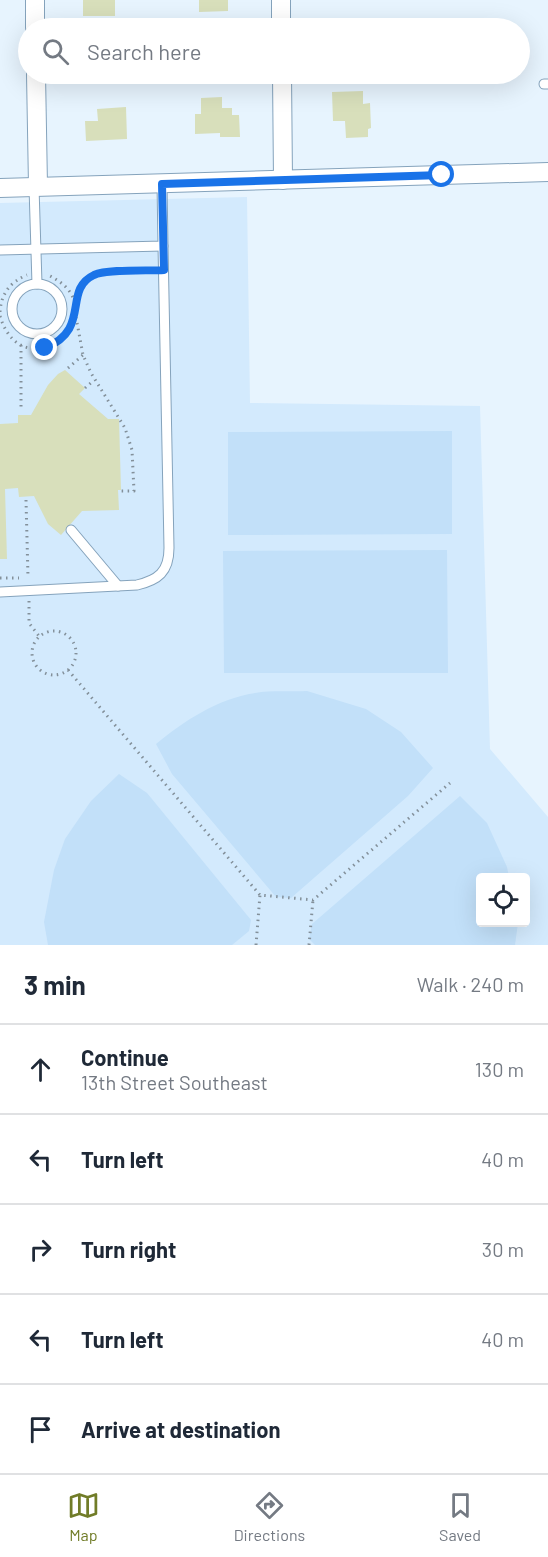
<!DOCTYPE html>
<meta charset="utf-8">
<style>
body{margin:0;font-family:Barlow,sans-serif;background:#f6f6f7;color:#1f2937}
.controls{position:absolute;right:18px;bottom:18px;display:grid;overflow:hidden;border-radius:6px;box-shadow:0 6px 24px #0002}
.controls button{width:54px;height:54px;display:grid;place-items:center;padding:0;border:0;border-bottom:2px solid #e0e1e3;background:#fff;color:#1f2937;font:30px sans-serif}
.stop{position:absolute;width:18px;height:18px;margin:-14px;border:4px solid #1a73e8;border-radius:50%;background:#fff}
.stop.end{background:#1a73e8;border-color:#fff;box-shadow:0 2px 6px #0008}
.list{margin:0;padding:0;list-style:none}
h2{display:flex;justify-content:space-between;align-items:center;height:78px;margin:0;padding:0 24px;font-size:26px}
h2 small{font-size:20px;font-weight:400;color:#747a83}
.list li{display:grid;grid-template-columns:39px 1fr auto;gap:18px;align-items:center;box-sizing:border-box;height:90px;padding:0 24px;border-top:2px solid #e0e1e3}
.list b{display:block;font-size:22px;white-space:nowrap}
.list p{margin:0;font-size:20px;white-space:nowrap;color:#747a83}
.list em{font-size:20px;font-style:normal;color:#747a83}
.icon{flex:none;width:33px;height:33px;fill:none;stroke:currentColor;stroke-width:2;stroke-linecap:round;stroke-linejoin:round}
.map{position:relative;flex:none;width:548px;height:945px;overflow:hidden}
.search{position:absolute;background:#fff;box-shadow:0 6px 24px #0002;left:18px;right:18px;top:18px;height:66px;display:flex;align-items:center;gap:15px;box-sizing:border-box;padding:0 21px;border-radius:33px;color:#747a83;font-size:22px}
.sheet{height:528px;background:#fff}
nav{display:flex;justify-content:space-around;align-items:center;box-sizing:border-box;height:84px;border-top:2px solid #e0e1e3;background:#fff;font-size:16px;color:#747a83}
nav a{display:grid;justify-items:center;gap:3px}
nav .on{color:#717c28}
.map>svg:first-child{display:block}
.built{fill:#d3eafd;fill-rule:evenodd}
.green{fill:#c2e0f9}
.building{fill:#d8dfbb}
.lines{fill:none;stroke-linecap:round;stroke-linejoin:round}
.service-casing{stroke:#85a3bc;stroke-width:11}
.minor-casing{stroke:#85a3bc;stroke-width:20}
.path{stroke:#83909a;stroke-width:3;stroke-dasharray:1.5 4.5;stroke-linecap:butt}
.service{stroke:#fff;stroke-width:9}
.minor{stroke:#fff;stroke-width:18}
.route{stroke:#1a73e8;stroke-width:8}
</style>
<div class="map">
<svg width="548" height="945" viewBox="0 0 548 945">
<rect width="100%" height="100%" fill="#e7f4fe"/>
<!-- built -->
<path class="built" d="M247 197 250 403 480 406 490 749 548 817V945H0V203ZM480 878H526V922H480Z"/>
<!-- green -->
<g class="green">
<polygon points="452,431 452,534 228,535 228,432"/>
<polygon points="447,550 448,673 224,673 223,551"/>
<path d="M307 691 366 709 401 732 433 768 408 796 291 898 276 897 172 774 156 744C184 721 217 699 255 693 271 690 290 692 307 691Z"/>
<polygon points="119,774 147,793 251,920 249,931 232,945 48,945 44,922 54,870 65,839 91,801"/>
<polygon points="460,796 487,823 507,867 509,877 480,878 480,922 518,923 515,945 315,945 309,939 312,924"/>
</g>
<!-- building -->
<g class="building">
<rect x="83" y="0" width="32" height="16"/>
<polygon points="199,0 228,0 228,11 199,12"/>
<polygon points="377,24 377,28 355,28 355,25"/>
<polygon points="363,91 363,104 370,103 371,128 368,129 368,137 346,138 345,121 333,121 332,92"/>
<polygon points="222,97 222,108 232,108 232,115 239,115 240,137 220,137 220,133 195,134 195,114 201,114 201,98"/>
<polygon points="126,107 127,139 86,141 85,121 98,121 97,109"/>
<polygon points="65,370 85,388 79,394 108,419 119,419 121,490 118,490 119,510 82,511 61,535 48,524 34,496 19,497 18,488 5,489 7,559 0,559 0,424 18,423 18,415 31,415 48,385 58,374"/>
</g>
<g class="lines">
<!-- service casing -->
<g class="service-casing">
<g id="service">
<polyline points="544,84 548,84"/>
<polyline points="34,187 37,284"/>
<polyline points="0,250 163,246 162,184"/>
<circle cx="37" cy="309" r="25"/>
<polyline points="71,530 118,586"/>
<path d="M0 592 137 585C158 580 169 572 169 548L163 246"/>
</g>
</g>
<!-- minor casing -->
<g class="minor-casing">
<g id="minor">
<polyline points="35,0 35,28"/>
<polyline points="281,0 281,28"/>
<polyline points="36,74 38,186"/>
<polyline points="282,74 283,180"/>
<polyline points="0,188 548,172"/>
</g>
</g>
<!-- path -->
<g class="path">
<path d="M75 305C86 263 117 272 152 271"/>
<path d="M0 312C1 294 10 282 27 275"/>
<path d="M0 316C24 395 123 310 48 275"/>
<polyline points="76,317 83,355 91,373 125,428 132,450 134,491 119,491"/>
<polyline points="21,345 21,411"/>
<polyline points="68,368 83,355"/>
<polyline points="85,388 94,380"/>
<polyline points="26,500 28,577"/>
<polyline points="0,578 19,578"/>
<polyline points="29,601 29,623 39,636"/>
<circle cx="54" cy="653" r="22"/>
<polyline points="68,670 260,895 313,900 450,783"/>
<polyline points="256,945 260,895"/>
<polyline points="309,945 313,900"/>
</g>
<!-- service -->
<use href="#service" class="service"/>
<!-- minor -->
<use href="#minor" class="minor"/>
</g>
<g class="lines">
<!-- route -->
<path class="route" d="M45 348C92 329 62 290 94 275 108 269 147 271 164 270L162 184 442 175"/>
</g>
</svg>
<div class="controls">
<button><svg class="icon" aria-label="locate" viewBox="0 0 24 24"><circle cx="12" cy="12" r="6"/><path d="M12 2v4M12 18v4M2 12h4M18 12h4"/></svg></button>
</div>
<div class="stop" style="left:442px;top:175px"></div>
<div class="stop end" style="left:45px;top:348px"></div>
<div class="search"><svg class="icon" aria-label="search" viewBox="0 0 24 24"><circle cx="10" cy="10" r="6"/><path d="M15 15l6 6"/></svg>Search here</div>
</div>
<section class="sheet">
<h2>3 min<small>Walk · 240 m</small></h2>
<ul class="list">
<li><svg class="icon" aria-label="ahead" viewBox="0 0 24 24"><path d="M12 20V5M6 11l6-6 6 6"/></svg><div><b>Continue</b><p>13th Street Southeast</p></div><em>130 m</em></li>
<li><svg class="icon" aria-label="left" viewBox="0 0 24 24"><path d="M17 20v-9H6M10 6l-5 5 5 5"/></svg><div><b>Turn left</b></div><em>40 m</em></li>
<li><svg class="icon" aria-label="right" viewBox="0 0 24 24"><path d="M7 20v-9h11M14 6l5 5-5 5"/></svg><div><b>Turn right</b></div><em>30 m</em></li>
<li><svg class="icon" aria-label="left" viewBox="0 0 24 24"><path d="M17 20v-9H6M10 6l-5 5 5 5"/></svg><div><b>Turn left</b></div><em>40 m</em></li>
<li><svg class="icon" aria-label="arrive" viewBox="0 0 24 24"><path d="M6 21V4h12l-3 4 3 4H6"/></svg><div><b>Arrive at destination</b></div></li>
</ul>
</section>
<nav>
<a class="on"><svg class="icon" aria-label="map" viewBox="0 0 24 24"><path d="M3 6l6-2 6 2 6-2v14l-6 2-6-2-6 2zM9 4v14M15 6v14"/></svg>Map</a>
<a><svg class="icon" aria-label="directions" viewBox="0 0 24 24"><path d="M12 3l9 9-9 9-9-9zM9 14v-3h6M13 9l2 2-2 2"/></svg>Directions</a>
<a><svg class="icon" aria-label="saved" viewBox="0 0 24 24"><path d="M7 4h10v16l-5-4-5 4z"/></svg>Saved</a>
</nav>
